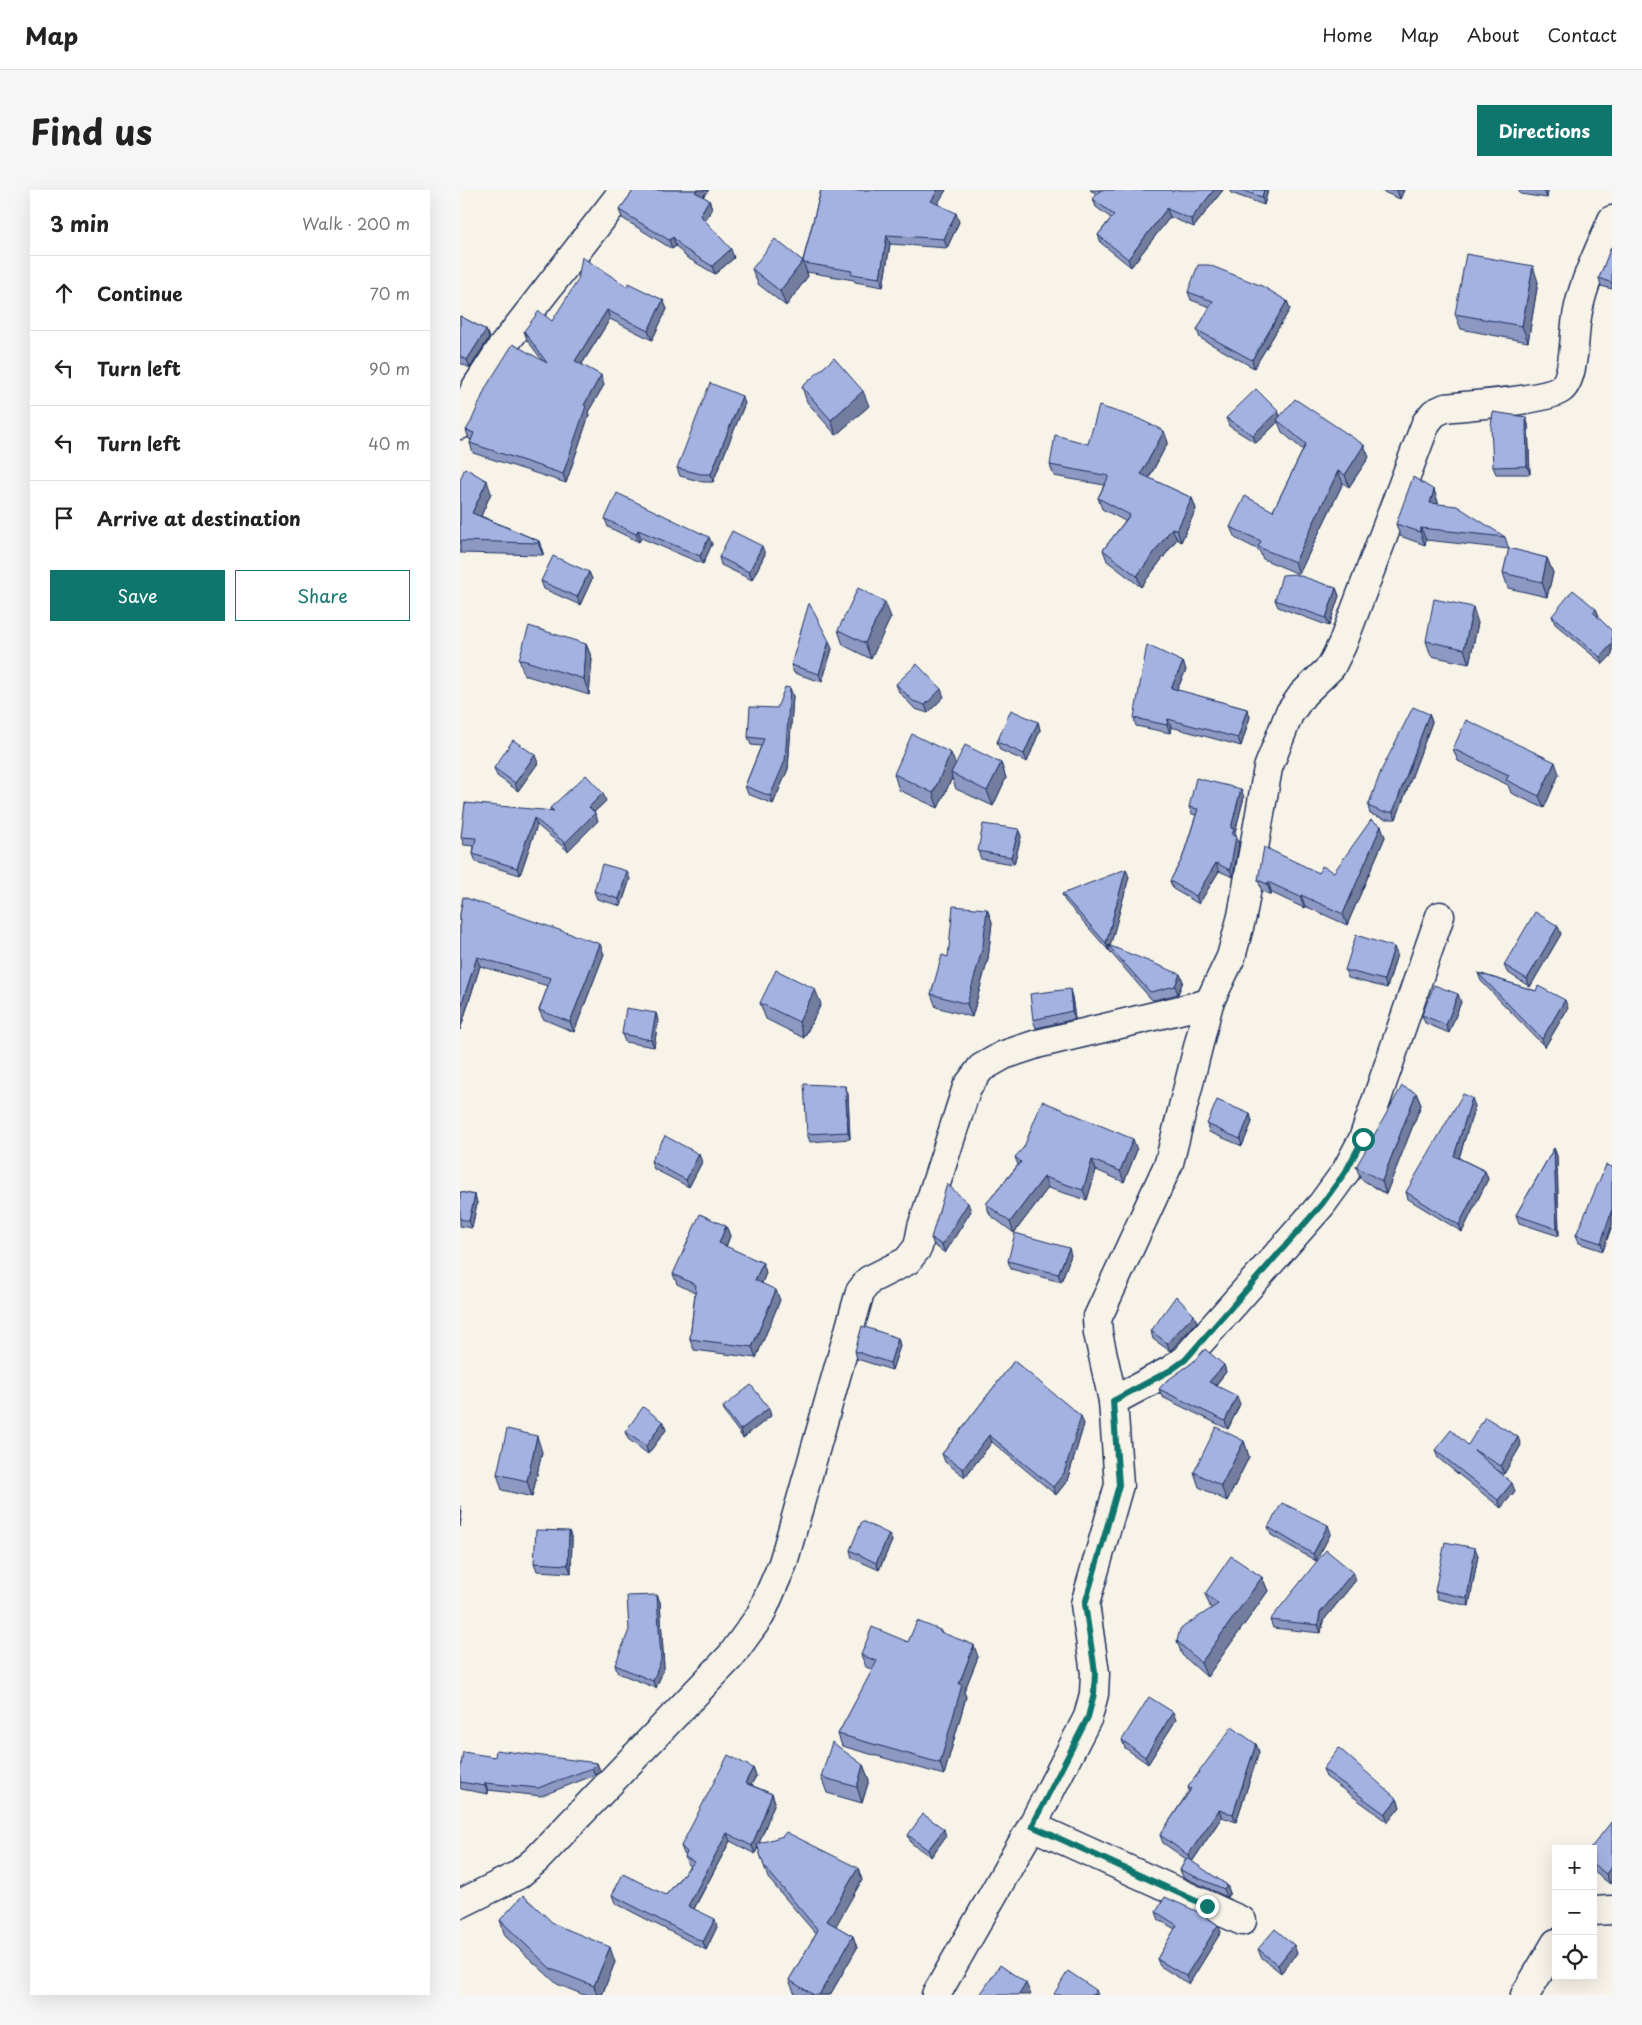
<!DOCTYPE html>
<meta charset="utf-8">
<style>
body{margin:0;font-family:"Playpen Sans",sans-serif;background:#f6f6f6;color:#222}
.controls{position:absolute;right:15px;bottom:15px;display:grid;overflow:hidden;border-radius:0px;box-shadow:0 5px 20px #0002}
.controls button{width:45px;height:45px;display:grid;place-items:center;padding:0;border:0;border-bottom:1px solid #e0e0e0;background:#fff;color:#222;font:25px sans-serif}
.stop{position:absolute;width:15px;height:15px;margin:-11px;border:4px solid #0f766e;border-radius:50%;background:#fff}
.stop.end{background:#0f766e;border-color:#fff;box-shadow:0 1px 5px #0008}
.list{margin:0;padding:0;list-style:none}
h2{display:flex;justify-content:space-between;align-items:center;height:65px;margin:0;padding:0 20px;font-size:21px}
h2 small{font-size:16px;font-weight:400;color:#767676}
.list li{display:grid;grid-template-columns:32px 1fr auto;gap:15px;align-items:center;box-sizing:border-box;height:75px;padding:0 20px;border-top:1px solid #e0e0e0}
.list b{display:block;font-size:19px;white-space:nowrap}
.list em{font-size:16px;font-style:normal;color:#767676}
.actions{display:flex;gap:10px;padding:15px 20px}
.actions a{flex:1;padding:11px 0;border:1px solid #0f766e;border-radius:0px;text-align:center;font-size:18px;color:#0f766e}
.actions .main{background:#0f766e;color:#fff}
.icon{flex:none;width:28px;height:28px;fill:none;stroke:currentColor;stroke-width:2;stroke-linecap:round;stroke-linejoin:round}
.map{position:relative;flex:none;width:1152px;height:1805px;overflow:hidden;border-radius:0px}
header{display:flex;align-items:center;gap:30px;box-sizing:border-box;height:70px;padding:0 25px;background:#fff;border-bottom:1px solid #e0e0e0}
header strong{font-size:24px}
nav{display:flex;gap:28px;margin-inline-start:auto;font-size:18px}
.intro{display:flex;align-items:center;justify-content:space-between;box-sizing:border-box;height:120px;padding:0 30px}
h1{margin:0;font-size:35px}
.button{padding:12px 22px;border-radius:0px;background:#0f766e;color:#fff;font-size:18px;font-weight:700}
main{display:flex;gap:30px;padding:0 30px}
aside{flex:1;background:#fff;border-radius:0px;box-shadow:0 5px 20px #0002}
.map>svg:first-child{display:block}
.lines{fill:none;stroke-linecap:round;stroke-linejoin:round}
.street-casing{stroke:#1b2f5e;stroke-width:31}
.street{stroke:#f7f3e8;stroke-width:28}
.wall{fill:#8d99c2;stroke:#1b2f5e}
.shaded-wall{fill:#737d9e;stroke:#1b2f5e}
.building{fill:#a4b2e2;stroke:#1b2f5e}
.route{stroke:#0f766e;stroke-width:6}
</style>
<header>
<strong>Map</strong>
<nav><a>Home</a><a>Map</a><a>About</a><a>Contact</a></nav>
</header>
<div class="intro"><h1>Find us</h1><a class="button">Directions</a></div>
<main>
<aside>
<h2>3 min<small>Walk · 200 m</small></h2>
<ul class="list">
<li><svg class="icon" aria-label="ahead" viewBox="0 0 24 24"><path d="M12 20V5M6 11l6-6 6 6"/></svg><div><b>Continue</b></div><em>70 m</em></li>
<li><svg class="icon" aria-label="left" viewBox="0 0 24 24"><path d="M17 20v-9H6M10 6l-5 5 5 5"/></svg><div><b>Turn left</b></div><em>90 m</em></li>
<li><svg class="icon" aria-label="left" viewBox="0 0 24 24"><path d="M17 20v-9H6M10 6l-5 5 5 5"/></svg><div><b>Turn left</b></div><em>40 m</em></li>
<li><svg class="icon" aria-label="arrive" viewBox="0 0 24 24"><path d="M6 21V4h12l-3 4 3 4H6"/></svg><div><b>Arrive at destination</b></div></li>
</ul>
<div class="actions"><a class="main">Save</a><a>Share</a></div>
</aside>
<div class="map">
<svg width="1152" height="1805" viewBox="0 0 1152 1805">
<rect width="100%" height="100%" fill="#f7f3e8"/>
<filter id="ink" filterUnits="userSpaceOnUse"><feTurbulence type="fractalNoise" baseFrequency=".02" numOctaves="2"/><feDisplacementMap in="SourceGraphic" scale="10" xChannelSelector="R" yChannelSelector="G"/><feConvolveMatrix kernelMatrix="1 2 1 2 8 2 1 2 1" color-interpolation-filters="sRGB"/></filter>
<g filter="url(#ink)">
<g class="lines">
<!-- street casing -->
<g class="street-casing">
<g id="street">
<polyline points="0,235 15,199 42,157 164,0"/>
<polyline points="653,1211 711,1180 725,1169 862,1014 886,981 903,949 980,726"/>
<polyline points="572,1636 782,1731"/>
<polyline points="0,1714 58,1685 76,1670 271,1466 300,1426 323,1373 400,1102 409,1090 447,1071 458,1057 462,1037 507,897 521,878 544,865 577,854 749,813"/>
<polyline points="1133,1721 1152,1720"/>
<path d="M476 1805 572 1636 628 1527 634 1504 635 1483 625 1414 659 1295 653 1211 638 1143 637 1129 709 973 749 813 771 767 782 726 808 578 829 524 843 504 871 477 882 455 966 233 974 223 985 218C1008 215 1086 211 1101 199 1114 189 1114 150 1116 134 1120 97 1138 64 1152 30"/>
<polyline points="1065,1805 1096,1753"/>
</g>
</g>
<!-- street -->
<use href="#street" class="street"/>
</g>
<!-- wall -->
<g class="wall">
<polygon points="174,0 249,0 243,7 249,10 252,19 245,31 274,68 255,84 226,67 216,56 212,59 162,28 159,20"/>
<polygon points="361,0 486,0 477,14 499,32 487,58 430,54 423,97 395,92 394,90 347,82 348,86 326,116 298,94 292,79 343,70"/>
<polygon points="630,0 710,0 713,2 763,0 734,37 710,27 671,77 641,53 638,45 651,28 636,17 633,9 637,4"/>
<polygon points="769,0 808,0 804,15 771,3"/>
<polygon points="919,0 944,0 940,9"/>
<polygon points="1059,0 1088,0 1087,8 1060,4"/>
<polygon points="1152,57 1152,99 1141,96 1139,88"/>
<polygon points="1078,92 1068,152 1001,139 995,124"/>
<polygon points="168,97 203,110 207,119 192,150 150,129 122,174 144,195 128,222 129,225 106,293 13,263 10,253 11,250 9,249 6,240 82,170 67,150 64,141 92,131"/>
<polygon points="728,102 827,111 830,119 794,178 740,148 737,140 750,117 731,110"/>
<polygon points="0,126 26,140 29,148 10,178 0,173"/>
<polygon points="342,197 409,216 376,245 347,212"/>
<polygon points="285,213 253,292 243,292 220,286 217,278"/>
<polygon points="818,221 820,226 909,267 889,297 883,293 839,384 803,369 799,360 775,348 770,337 813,321 843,260 822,242 818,232 796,253 769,236 766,228"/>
<polygon points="1068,234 1070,284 1036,284 1033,277"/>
<polygon points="708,252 689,288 732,308 736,319 721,352 717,349 681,397 647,371 643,360 665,331 642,319 638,308 644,295 594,286 590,275 628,254"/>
<polygon points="0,290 31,303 21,326 79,351 83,363 83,365 0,363"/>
<polygon points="974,300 978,312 978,314 1045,347 1049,359 1087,368 1093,383 1087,407 1048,398 1043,383 1049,359 966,350 965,355 940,346 936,334"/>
<polygon points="145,329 252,354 243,374 181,348 179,352 148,337"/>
<polygon points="305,364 292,390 261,375 259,367"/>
<polygon points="129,382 132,389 120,415 84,399 81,391"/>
<polygon points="876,398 879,406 869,436 818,417 815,410"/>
<polygon points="1136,419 1139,426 1138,427 1152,441 1152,465 1143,474 1095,434 1092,426"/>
<polygon points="431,427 411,469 383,455 378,440"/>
<polygon points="1018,433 1009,474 971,466 966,451"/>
<polygon points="126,454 132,469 129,505 64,485 59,469"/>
<polygon points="372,459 362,492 334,483 331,475"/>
<polygon points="723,472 726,480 717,500 787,519 790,527 781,556 711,537 710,543 676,536 674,528"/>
<polygon points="436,494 484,507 468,523 455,519 439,502"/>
<polygon points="333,506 328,579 313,614 288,604 285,596 301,556 291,555 288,547 317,518"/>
<polygon points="969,524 972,532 936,629 925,629 910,624 908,616"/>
<polygon points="578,532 580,540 567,572 540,560 537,552"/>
<polygon points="993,559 1099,584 1084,618 1051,603 1048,595 998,571"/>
<polygon points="78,573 58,601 37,586 34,578"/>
<polygon points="541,573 546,588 533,616 496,599 492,588 478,618 439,600 434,584 495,574"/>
<polygon points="784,607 775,642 779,654 773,687 759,681 739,714 713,699 710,691 722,669 736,625 732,624 729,617"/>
<polygon points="146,611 134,622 138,631 108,661 77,635 60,685 16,672 13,664 14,656 4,655 1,647 91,621 90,618"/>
<polygon points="921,636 925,647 887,735 845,716 844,718 812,703 811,705 802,701 798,690 874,682"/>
<polygon points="559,639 561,647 554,674 521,669 518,661"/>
<polygon points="669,687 650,756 723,791 718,804 694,810 691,809 651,763 649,759 649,761 605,711 602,704"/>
<polygon points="170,689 161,716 137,709 134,701"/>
<polygon points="527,719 532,732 528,769 512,827 476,817 471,804 488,767"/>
<polygon points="0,724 144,764 114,842 83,829 79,820 88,796 20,776 0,840"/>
<polygon points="1101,744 1070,797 1047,782 1044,775"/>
<polygon points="937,764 927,798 888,788 885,780"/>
<polygon points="1018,783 1076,801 1108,818 1085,857 1021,791"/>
<polygon points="612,807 615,829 576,838 573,830"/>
<polygon points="1001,812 989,843 965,833 962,825"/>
<polygon points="300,813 361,814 344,848 306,829"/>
<polygon points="196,823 198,831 194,857 165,852 162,844"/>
<polygon points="385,896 388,904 390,949 350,952 347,944"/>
<polygon points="956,903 961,915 926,1004 901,989 896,977"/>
<polygon points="1015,916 999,968 1025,981 1028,989 1002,1042 948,1009 946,1002"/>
<polygon points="790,924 792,932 782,956 749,942 747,934"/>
<polygon points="1094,958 1097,966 1099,1046 1059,1033 1056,1025"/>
<polygon points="677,960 664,992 636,980 627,1010 588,998 554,1043 530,1025 526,1014 558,975 555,967"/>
<polygon points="191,971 242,972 229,997 194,979"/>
<polygon points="1152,977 1152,1035 1143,1061 1119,1053 1116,1045"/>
<polygon points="0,1002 15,1005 17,1013 12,1038 0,1036"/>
<polygon points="511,1021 485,1063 474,1055 471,1048"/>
<polygon points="266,1036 270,1046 266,1057 303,1073 306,1083 302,1093 320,1110 296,1168 234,1160 230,1149 235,1103 217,1094 213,1084"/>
<polygon points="611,1065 601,1092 551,1079 548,1071"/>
<polygon points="734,1125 737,1132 710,1161 693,1149 691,1141"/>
<polygon points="438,1148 440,1156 432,1180 397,1169 395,1161"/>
<polygon points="554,1171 624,1234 607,1291 596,1305 532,1252 505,1287 485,1272 482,1264"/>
<polygon points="732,1173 764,1175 766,1182 756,1195 780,1214 768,1239 702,1207 699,1199"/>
<polygon points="263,1217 311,1226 283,1248 266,1225"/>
<polygon points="203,1232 206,1240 188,1264 168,1249 165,1242"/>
<polygon points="784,1251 789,1267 767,1311 739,1297 734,1282"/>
<polygon points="1008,1255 1061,1255 1044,1284 1037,1280 1055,1301 1041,1318 978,1268 975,1260"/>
<polygon points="82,1262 72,1307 42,1300 37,1284"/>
<polygon points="808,1337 871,1343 856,1371 811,1345"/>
<polygon points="429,1344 432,1351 419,1380 392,1368 390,1360"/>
<polygon points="112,1349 111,1383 77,1381 74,1373"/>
<polygon points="1018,1365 1009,1416 978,1409 975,1401"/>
<polygon points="802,1387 808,1401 747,1487 722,1465 717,1451 751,1419 745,1404"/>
<polygon points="896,1390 863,1431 861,1443 813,1438 810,1430"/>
<polygon points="197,1405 200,1412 204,1478 196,1498 158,1483 155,1475"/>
<polygon points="480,1440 481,1442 518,1467 504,1502 506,1507 484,1585 382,1556 378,1544 413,1480 406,1477 401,1465 448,1452"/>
<polygon points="716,1530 688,1574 665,1558 662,1550"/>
<polygon points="796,1554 799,1562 776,1632 762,1627 732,1672 767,1695 770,1703 767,1707 723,1687 720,1680 726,1669 703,1653 700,1645 729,1601 728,1597"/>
<polygon points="35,1567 137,1573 140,1581 135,1585 81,1606 28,1600 28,1604 1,1599 0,1596 0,1582"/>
<polygon points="403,1575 409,1590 402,1613 367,1603 361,1587"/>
<polygon points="293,1578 296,1586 291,1595 312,1604 315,1612 299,1653 398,1678 402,1690 375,1736 393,1746 397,1758 370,1805 339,1805 334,1802 329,1790 356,1744 308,1688 298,1657 295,1664 270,1651 234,1719 257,1737 246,1760 155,1713 152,1705 206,1705 230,1676 228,1675 225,1667 226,1666 224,1664 221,1656"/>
<polygon points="863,1579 937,1609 940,1617 928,1632 866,1587"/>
<polygon points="1152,1631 1150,1694 1133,1681 1133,1659"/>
<polygon points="448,1645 486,1646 471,1667 451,1653"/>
<polygon points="696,1722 748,1728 758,1735 761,1742 729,1794 700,1776 697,1769 715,1739 699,1730"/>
<polygon points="40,1730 94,1734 155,1772 142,1805 124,1805 97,1794 45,1746"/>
<polygon points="798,1759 837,1763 821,1783 801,1767"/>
</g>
<!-- shaded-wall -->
<g class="shaded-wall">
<polygon points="237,0 249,0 238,11 235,2"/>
<polygon points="478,0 486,0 474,20 471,11"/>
<polygon points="754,0 763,0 734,37 731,29"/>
<polygon points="804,0 808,0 804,15 802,7"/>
<polygon points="937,0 944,0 940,9"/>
<polygon points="1084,0 1088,0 1087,8"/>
<polygon points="249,10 252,19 243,34 240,25"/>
<polygon points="708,17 707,19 710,27 671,77 668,69"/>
<polygon points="496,23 499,32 487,58 484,49"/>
<polygon points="427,45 430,54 423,97 420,88"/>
<polygon points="213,47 216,56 212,59 209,50"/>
<polygon points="271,59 274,68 255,84 252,76"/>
<polygon points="343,71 348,86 326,116 320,101"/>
<polygon points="1073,76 1078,92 1068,152 1062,136"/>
<polygon points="203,110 207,119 192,150 188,141"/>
<polygon points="827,111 830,119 794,178 792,170"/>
<polygon points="147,120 150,129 118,180 115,171"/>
<polygon points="26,140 29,148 10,178 7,170"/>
<polygon points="141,185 144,195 128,222 129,225 106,293 103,284 124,215"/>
<polygon points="403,201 409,216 376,245 371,230"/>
<polygon points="282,206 285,213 253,292 251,284"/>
<polygon points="818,221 821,229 817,230 818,232 796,253 793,245"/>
<polygon points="1066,227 1068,234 1070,284 1067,276"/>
<polygon points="704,241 708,252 685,295 681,284"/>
<polygon points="904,255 909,267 889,297 885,285"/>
<polygon points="878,281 883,293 839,384 835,372"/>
<polygon points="27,291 31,303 17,335 12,323"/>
<polygon points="974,300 978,312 974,325 970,313"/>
<polygon points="732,308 736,319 721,352 717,340"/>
<polygon points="712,338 717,349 681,397 677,386"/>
<polygon points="961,338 966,350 965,355 960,342"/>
<polygon points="178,340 181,348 179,352 176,344"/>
<polygon points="249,347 252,354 243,374 240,366"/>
<polygon points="79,351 83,363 83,365 78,353"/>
<polygon points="302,356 305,364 292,390 289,382"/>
<polygon points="1087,368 1093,383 1087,407 1082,392"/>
<polygon points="129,382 132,389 120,415 117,407"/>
<polygon points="876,398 879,406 869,436 866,428"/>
<polygon points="425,412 431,427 411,469 405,453"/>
<polygon points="1013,417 1018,433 1009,474 1004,459"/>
<polygon points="1136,419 1139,426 1136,430 1133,422"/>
<polygon points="369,451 372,459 362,492 359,484"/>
<polygon points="126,454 132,469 129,505 124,489"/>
<polygon points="1152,454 1152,465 1143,474 1140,467"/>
<polygon points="723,472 726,480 714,506 711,498"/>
<polygon points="330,498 333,506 328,579 313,614 310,606"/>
<polygon points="481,499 484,507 468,523 465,515"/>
<polygon points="787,519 790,527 781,556 778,548"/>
<polygon points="969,524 972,532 936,629 933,622"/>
<polygon points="708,529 711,537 710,543 707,535"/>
<polygon points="578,532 580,540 567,572 564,564"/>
<polygon points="491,563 497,578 491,583 492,588 478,618 473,603"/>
<polygon points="75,565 78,573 58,601 55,593"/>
<polygon points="1095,572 1099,584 1084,618 1079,606"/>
<polygon points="541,573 546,588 533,616 527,601"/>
<polygon points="781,599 784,607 775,642 779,654 773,687 770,680 772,645 771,638"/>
<polygon points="143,603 146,611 131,625 129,617"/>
<polygon points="135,623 138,631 108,661 105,653"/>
<polygon points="74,628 77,635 60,685 57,678"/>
<polygon points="921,636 925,647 887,735 883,724"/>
<polygon points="559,639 561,647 554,674 551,667"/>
<polygon points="756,673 759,681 739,714 736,706"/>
<polygon points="666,679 669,687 650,757 648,755 649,759 649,761 646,753"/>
<polygon points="167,681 170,689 161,716 159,709"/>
<polygon points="808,692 812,703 811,705 807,694"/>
<polygon points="841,705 845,716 844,718 840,707"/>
<polygon points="527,719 532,732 528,769 512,827 507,814"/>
<polygon points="1098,736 1101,744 1070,797 1067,789"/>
<polygon points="140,754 144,764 114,842 110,832"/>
<polygon points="934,757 937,764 927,798 924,790"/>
<polygon points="17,767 20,776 0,840 0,819"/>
<polygon points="720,784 723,791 718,804 715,796"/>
<polygon points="355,799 361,814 344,848 339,832"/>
<polygon points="610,799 612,807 615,829 612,821"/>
<polygon points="998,804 1001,812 989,843 986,835"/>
<polygon points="1105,810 1108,818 1085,857 1082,849"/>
<polygon points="196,823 198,831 194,857 191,850"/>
<polygon points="385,896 388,904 390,949 388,942"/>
<polygon points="956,903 961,915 926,1004 922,991"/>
<polygon points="1012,908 1015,916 997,974 994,966"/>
<polygon points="790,924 792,932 782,956 780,949"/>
<polygon points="673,949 677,960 664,992 660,981"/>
<polygon points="1094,958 1097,966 1099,1046 1097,1039"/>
<polygon points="239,964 242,972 229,997 226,990"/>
<polygon points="632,970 636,980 627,1010 623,1000"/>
<polygon points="1025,981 1028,989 1002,1042 999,1035"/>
<polygon points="584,987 588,998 554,1043 550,1032"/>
<polygon points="15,1005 17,1013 12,1038 9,1031"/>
<polygon points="508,1013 511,1021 485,1063 482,1055"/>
<polygon points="1152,1019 1152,1035 1143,1061 1141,1053"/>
<polygon points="266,1036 270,1046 263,1064 259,1053"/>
<polygon points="609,1058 611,1065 601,1092 598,1084"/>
<polygon points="303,1073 306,1083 299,1100 295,1090"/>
<polygon points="316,1100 320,1110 296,1168 292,1157"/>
<polygon points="734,1125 737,1132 710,1161 707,1153"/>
<polygon points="438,1148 440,1156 432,1180 430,1173"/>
<polygon points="764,1175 766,1182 752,1199 749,1192"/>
<polygon points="777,1206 780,1214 768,1239 765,1231"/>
<polygon points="309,1218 311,1226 283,1248 280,1240"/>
<polygon points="621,1226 624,1234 607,1291 596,1305 593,1297"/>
<polygon points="203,1232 206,1240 188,1264 186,1256"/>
<polygon points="529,1245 532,1252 505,1287 503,1279"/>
<polygon points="77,1246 82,1262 72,1307 67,1291"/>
<polygon points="1058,1247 1061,1255 1044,1284 1041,1276"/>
<polygon points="784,1251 789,1267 767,1311 761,1296"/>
<polygon points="1052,1293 1055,1301 1041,1318 1038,1310"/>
<polygon points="0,1316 2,1322 0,1337"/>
<polygon points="868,1335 871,1343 856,1371 853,1364"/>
<polygon points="109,1341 112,1349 111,1383 108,1375"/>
<polygon points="429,1344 432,1351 419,1380 416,1373"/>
<polygon points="1015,1358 1018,1365 1009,1416 1007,1408"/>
<polygon points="893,1382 896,1390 863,1431 861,1443 858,1435 860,1423"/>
<polygon points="802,1387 808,1401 747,1487 741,1473"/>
<polygon points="197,1405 200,1412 204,1478 196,1498 193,1491"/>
<polygon points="514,1455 518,1467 504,1502 506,1507 484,1585 480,1573 499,1494"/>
<polygon points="713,1522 716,1530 688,1574 685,1567"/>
<polygon points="796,1554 799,1562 776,1632 773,1624"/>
<polygon points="137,1573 140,1581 135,1585 132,1578"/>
<polygon points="403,1575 409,1590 402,1613 397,1597"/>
<polygon points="293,1578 296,1586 288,1601 285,1593"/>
<polygon points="25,1593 28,1600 28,1604 25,1596"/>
<polygon points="312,1604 315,1612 295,1664 292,1656"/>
<polygon points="937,1609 940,1617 928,1632 925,1624"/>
<polygon points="759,1620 762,1627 731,1673 728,1665"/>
<polygon points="484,1639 486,1646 471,1667 468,1660"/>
<polygon points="267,1643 270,1651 231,1724 228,1716"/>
<polygon points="1152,1676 1152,1691 1150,1694 1146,1684"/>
<polygon points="398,1678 402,1690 372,1743 367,1731"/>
<polygon points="767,1695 770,1703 767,1707 764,1699"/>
<polygon points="255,1729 257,1737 246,1760 243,1752"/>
<polygon points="758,1735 761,1742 729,1794 726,1786"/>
<polygon points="393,1746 397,1758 370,1805 359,1805"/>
<polygon points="834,1755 837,1763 821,1783 818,1775"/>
<polygon points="150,1757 155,1772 142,1805 137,1805 134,1796"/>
<polygon points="566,1793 571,1805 559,1805"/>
<polygon points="636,1800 638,1805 633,1805"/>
</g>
<!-- building -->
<g class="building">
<polygon points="174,0 237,0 235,2 249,10 240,25 271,59 252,76 223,58 213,47 209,50 159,20"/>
<polygon points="361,0 478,0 471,11 496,23 484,49 427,45 420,88 391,84 392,81 344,73 343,71"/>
<polygon points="639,0 710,0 713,2 714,0 754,0 731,29 707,19 708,17 668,69 638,45 654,25 633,9 640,1"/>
<polygon points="781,0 804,0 802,7"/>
<polygon points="315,49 343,71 320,101 292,79"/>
<polygon points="1151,57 1152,57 1152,93 1139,88"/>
<polygon points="1006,64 1073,76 1062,136 995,124"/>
<polygon points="122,67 168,97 168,93 203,110 188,141 147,120 115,171 141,185 124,215 126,216 103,284 10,253 14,243 6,240 11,232 26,197 53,154 87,173 64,141 79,121 92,131 118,90"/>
<polygon points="738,75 749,75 802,96 827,111 792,170 737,140 753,111 728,102"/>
<polygon points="0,126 26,140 7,170 0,166"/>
<polygon points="374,168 403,201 371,230 342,197"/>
<polygon points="250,193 282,206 251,284 241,284 217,278"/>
<polygon points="796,199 818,221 793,245 766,228"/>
<polygon points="835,209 904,255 885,285 878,281 835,372 798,357 801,351 770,337 785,306 813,321 846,254 817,230"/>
<polygon points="639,216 677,228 704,241 681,284 732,308 717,340 712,338 677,386 643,360 670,325 638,308 649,286 590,275 595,245 628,254"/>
<polygon points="1033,222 1066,227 1067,276 1033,277 1031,236"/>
<polygon points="5,278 27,291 12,323 79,351 78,353 0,351 0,290"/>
<polygon points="953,287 974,300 970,313 997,316 1045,347 961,338 960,342 936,334"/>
<polygon points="157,303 249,347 240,366 178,340 176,344 145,329"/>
<polygon points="272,341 302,356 289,382 259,367"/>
<polygon points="1049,358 1087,368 1082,392 1043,383"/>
<polygon points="93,366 129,382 117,407 81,391"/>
<polygon points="835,384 876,398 866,428 815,410 822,385"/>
<polygon points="398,398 425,412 405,453 378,440"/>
<polygon points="1113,400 1136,419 1133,422 1152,441 1152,454 1140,467 1092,426"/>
<polygon points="974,409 1013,417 1004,459 966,451"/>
<polygon points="349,413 369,451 359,484 331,475"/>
<polygon points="69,436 126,454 124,489 59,469"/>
<polygon points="687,455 723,472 711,498 787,519 778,548 708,529 707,535 674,528"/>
<polygon points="457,474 481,499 465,515 453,511 436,494"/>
<polygon points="325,497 330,498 325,571 310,606 285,596 304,549 288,547 290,517 317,518"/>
<polygon points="953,517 969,524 933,622 922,622 908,616 921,581"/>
<polygon points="551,520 578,532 564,564 537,552"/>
<polygon points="1006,530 1095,572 1079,606 1046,590 1049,585 993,559"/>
<polygon points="452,544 491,563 473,603 434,584"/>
<polygon points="53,550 75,565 55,593 34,578"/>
<polygon points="505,555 541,573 527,601 491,583"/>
<polygon points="126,585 143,603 129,617 135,623 105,653 74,628 57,678 13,664 16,648 1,647 5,613 94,621 90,618"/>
<polygon points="736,588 781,599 771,638 774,639 772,645 776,646 770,680 756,673 736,706 710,691 722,669 738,619 729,617"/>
<polygon points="911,630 921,636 883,724 841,705 840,707 808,692 807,694 798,690 804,657 859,683 862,676 874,682"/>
<polygon points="523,634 559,639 551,667 518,661"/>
<polygon points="142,674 167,681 159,709 134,701"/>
<polygon points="666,679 646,753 602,704"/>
<polygon points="3,707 140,754 110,832 79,820 91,788 17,767 0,819 0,724"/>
<polygon points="493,716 527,719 523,756 507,814 471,804 482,765 488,767"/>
<polygon points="1075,722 1098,736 1067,789 1044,775"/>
<polygon points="896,745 934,757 924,790 885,780"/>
<polygon points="648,755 720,784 715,796 691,802 689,801"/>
<polygon points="316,780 355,799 339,832 300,813"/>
<polygon points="1018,783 1076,801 1078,796 1105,810 1082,849"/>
<polygon points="974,795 998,804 986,835 962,825"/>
<polygon points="610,799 612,821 573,830 570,804"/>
<polygon points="166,818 196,823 191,850 162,844"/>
<polygon points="344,894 385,896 388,942 347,944"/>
<polygon points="942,896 956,903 922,991 896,977"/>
<polygon points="1003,904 1012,908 994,966 1025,981 999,1035 946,1002"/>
<polygon points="757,910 790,924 780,949 747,934"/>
<polygon points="582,911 673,949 660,981 632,970 623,1000 584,987 550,1032 526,1014 561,972 555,967 564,957"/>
<polygon points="205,946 239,964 226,990 191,971"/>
<polygon points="1094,958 1097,1039 1056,1025"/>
<polygon points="1146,975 1152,977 1152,1019 1141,1053 1116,1045"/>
<polygon points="487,994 508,1013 482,1055 471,1048"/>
<polygon points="0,1002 15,1005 9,1031 0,1029"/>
<polygon points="240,1024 266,1036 259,1053 303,1073 295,1090 316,1100 292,1157 230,1149 236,1095 213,1084"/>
<polygon points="555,1043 609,1058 598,1084 548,1071"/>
<polygon points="716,1106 734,1125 707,1153 691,1141"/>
<polygon points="402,1136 438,1148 430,1173 395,1161"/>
<polygon points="745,1159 764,1175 749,1192 777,1206 765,1231 699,1199 705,1192 732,1173"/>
<polygon points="554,1171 621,1226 604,1283 593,1297 529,1245 503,1279 482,1264"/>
<polygon points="291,1195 309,1218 280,1240 263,1217"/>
<polygon points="183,1217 203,1232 186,1256 165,1242"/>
<polygon points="1025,1227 1058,1247 1041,1276 1014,1260 1052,1293 1038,1310 975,1260 991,1240 1008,1255"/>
<polygon points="756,1237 784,1251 761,1296 734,1282"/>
<polygon points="47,1239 77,1246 67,1291 37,1284"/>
<polygon points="822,1313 868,1335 853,1364 808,1337"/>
<polygon points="402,1331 429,1344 416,1373 390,1360"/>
<polygon points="76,1340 109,1341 108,1375 74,1373"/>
<polygon points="985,1352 1015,1358 1007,1408 975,1401"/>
<polygon points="866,1360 893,1382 860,1423 858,1435 810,1430"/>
<polygon points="771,1366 802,1387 741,1473 717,1451 720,1439 758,1414 745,1404"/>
<polygon points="197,1405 201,1470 193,1491 155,1475 169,1440 167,1406"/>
<polygon points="457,1431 480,1440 480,1442 514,1455 499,1494 502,1495 480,1573 378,1544 417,1471 401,1465 412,1437 448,1452"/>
<polygon points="689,1507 713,1522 685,1567 662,1550"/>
<polygon points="772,1537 796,1554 773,1624 759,1620 728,1665 700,1645 731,1599 728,1597"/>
<polygon points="372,1552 403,1575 397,1597 361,1587"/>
<polygon points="879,1558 937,1609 925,1624 863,1579"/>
<polygon points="36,1560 137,1573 132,1578 78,1598 25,1593 25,1596 0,1592 0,1582 3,1562 35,1567"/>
<polygon points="268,1565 293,1578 285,1593 312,1604 292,1656 267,1643 228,1716 255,1729 243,1752 152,1705 163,1684 206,1705 234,1672 225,1667 227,1662 221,1656"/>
<polygon points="463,1624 484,1639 468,1660 448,1645"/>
<polygon points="1152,1631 1152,1676 1146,1684 1133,1674 1133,1659 1130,1659"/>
<polygon points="326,1642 398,1678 367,1731 393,1746 359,1805 354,1805 329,1790 358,1740 304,1676 297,1654 323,1646"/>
<polygon points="727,1668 767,1695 764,1699 720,1680"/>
<polygon points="63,1705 94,1734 150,1757 134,1796 91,1779 40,1730"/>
<polygon points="705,1707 747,1726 746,1727 758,1735 726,1786 697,1769 717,1735 696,1722"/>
<polygon points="815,1739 834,1755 818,1775 798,1759"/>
<polygon points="540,1775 566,1793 559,1805 520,1805"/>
<polygon points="608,1781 636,1800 633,1805 595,1805 594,1804"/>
</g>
</g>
<g class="lines" filter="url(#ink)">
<!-- route -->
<polyline class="route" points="747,1716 572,1636 628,1527 634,1504 635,1482 625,1414 659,1295 653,1211 711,1180 725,1170 862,1014 886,981 903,949"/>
</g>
</svg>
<div class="controls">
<button>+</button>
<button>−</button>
<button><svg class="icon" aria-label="locate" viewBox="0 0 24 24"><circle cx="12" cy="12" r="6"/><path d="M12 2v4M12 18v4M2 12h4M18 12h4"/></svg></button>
</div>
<div class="stop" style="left:903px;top:949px"></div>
<div class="stop end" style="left:747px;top:1716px"></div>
</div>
</main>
